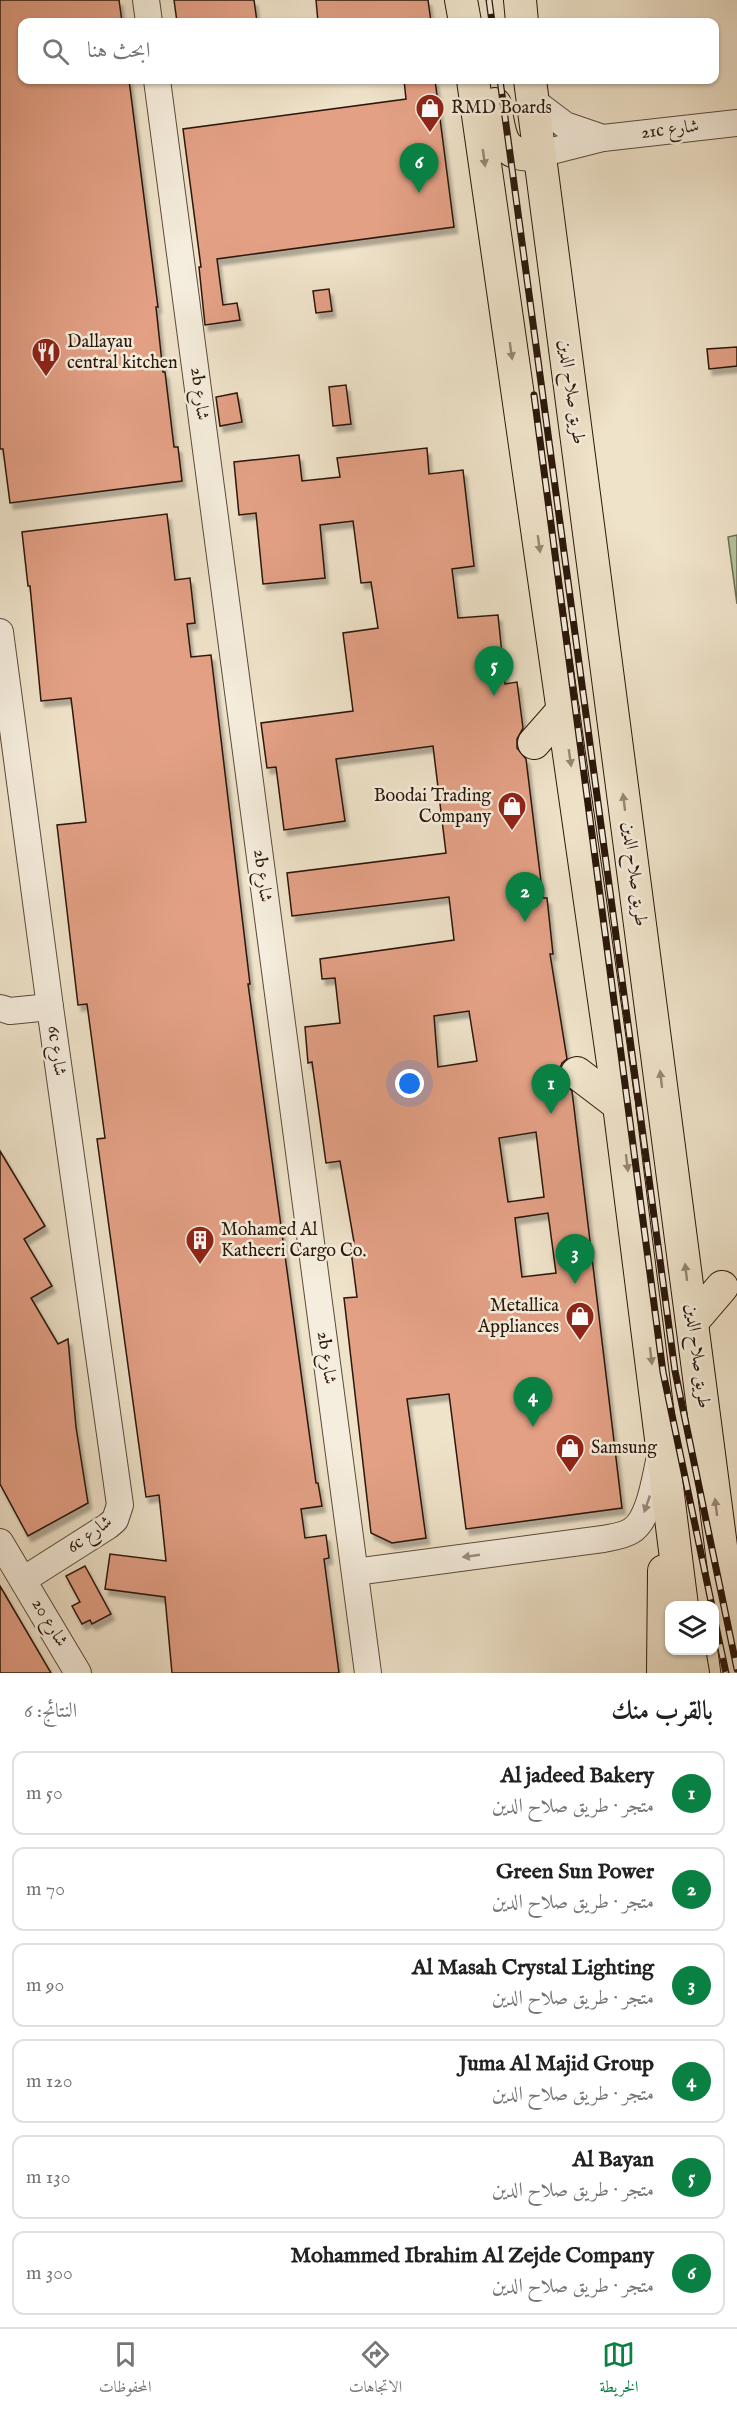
<!DOCTYPE html>
<html lang="ar">
<meta charset="utf-8">
<style>
body{margin:0;font-family:"IM FELL English",Amiri,serif;background:#f2f2f2;color:#222;direction:rtl}
.controls{position:absolute;right:18px;bottom:18px;display:grid;overflow:hidden;border-radius:12px;box-shadow:0 2px 4px #0004}
.controls button{width:54px;height:54px;display:grid;place-items:center;padding:0;border:0;border-bottom:2px solid #e0e0e0;background:#fff;color:#222;font:30px sans-serif}
.you{position:absolute;left:410px;top:1084px;width:21px;height:21px;margin:-15px;border:4px solid #fff;border-radius:50%;background:#1a73e8;box-shadow:0 0 0 9px #1a73e833}
.badge{display:grid;place-items:center;width:39px;height:39px;border-radius:50%;background:#0b8043;color:#fff;font-size:20px;font-weight:700}
.pin{position:absolute;translate:-50% -50px;filter:drop-shadow(0 2px 3px #0008)}
.pin::after{content:'';position:absolute;top:32px;width:21px;height:18px;background:inherit;clip-path:polygon(0 0,100% 0,50% 100%)}
.list{margin:0;padding:0;list-style:none}
h2{display:flex;justify-content:space-between;align-items:center;height:78px;margin:0;padding:0 24px;font-size:26px}
h2 small{font-size:20px;font-weight:400;color:#767676}
.list li{display:grid;grid-template-columns:39px 1fr auto;gap:18px;align-items:center;box-sizing:border-box;height:84px;margin:0 12px 12px;padding:0 12px;border:2px solid #e0e0e0;border-radius:12px}
.list b{display:block;font-size:22px;white-space:nowrap}
.list p{margin:0;font-size:20px;white-space:nowrap;color:#767676}
.list em{font-size:20px;font-style:normal;color:#767676}
.icon{flex:none;width:33px;height:33px;fill:none;stroke:currentColor;stroke-width:2;stroke-linecap:round;stroke-linejoin:round}
.map{position:relative;flex:none;width:737px;height:1673px;overflow:hidden;direction:ltr}
.search{position:absolute;background:#fff;box-shadow:0 2px 4px #0004;left:18px;right:18px;top:18px;height:66px;display:flex;align-items:center;gap:15px;box-sizing:border-box;padding:0 21px;border-radius:12px;color:#767676;font-size:22px}
.sheet{height:654px;background:#fff}
nav{display:flex;justify-content:space-around;align-items:center;box-sizing:border-box;height:84px;border-top:2px solid #e0e0e0;background:#fff;font-size:16px;color:#767676}
nav a{display:grid;justify-items:center;gap:3px}
nav .on{color:#0b8043}
.map>svg:first-child{display:block}
.green{fill:#b3c59c;stroke:#6e6e53;stroke-width:1.5}
.building{fill:#e3a085;stroke:#2a170a;stroke-width:1.5;fill-rule:evenodd;filter:url(#shadow)}
.lines{fill:none;stroke-linecap:round;stroke-linejoin:round}
.minor-casing{stroke:#5b4a3a;stroke-width:28}
.major-casing{stroke:#2a170a;stroke-width:34}
.minor{stroke:#f5eddd;stroke-width:26}
.major{stroke:#efe3ca;stroke-width:32}
.rail-casing{stroke:#2a170a;stroke-width:7}
.rail{stroke:#f5eddd;stroke-width:4.5;stroke-dasharray:14;stroke-linecap:butt}
.oneway{fill:#968774}
.oneway2{fill:#9a8d7e}
.labels{text-anchor:middle;dominant-baseline:central;stroke-width:5;stroke-linejoin:round;paint-order:stroke}
.poi-label{font-size:18px;fill:#2a170a;stroke:#f5eddd;text-anchor:start}
.street-label{font-size:18px;fill:#2a170a;stroke:#f5eddd}
</style>
<div class="map">
<svg width="737" height="1673" viewBox="0 0 737 1673">
<defs>
<filter id="shadow"><feDropShadow dx="3.5" dy="6" stdDeviation="1.5" flood-color="#0004"/></filter>
</defs>
<rect width="100%" height="100%" fill="#efe3ca"/>
<filter id="stains"><feTurbulence type="fractalNoise" baseFrequency=".00333" numOctaves="4"/><feColorMatrix values="0 0 0 0 .2 0 0 0 0 .09 0 0 0 0 .02 0 0 0 .5 -.17"/></filter>
<radialGradient id="worn" r=".72"><stop offset=".6" stop-color="#630" stop-opacity="0"/><stop offset="1" stop-color="#630" stop-opacity=".3"/></radialGradient>
<!-- green -->
<polygon class="green" points="737,535 737,604 728,537"/>
<!-- building -->
<g class="building">
<polygon points="0,0 119,0 122,22 22,22 22,80 129,80 158,307 156,307 163,372 165,372 174,447 178,447 182,481 10,503 3,449 0,449"/>
<polygon points="174,0 254,0 257,22 177,22"/>
<polygon points="316,0 428,0 431,22 318,22"/>
<polygon points="404,80 435,80 454,227 217,259 223,305 237,303 240,320 205,325 199,267 201,267 183,129 406,99"/>
<polygon points="329,289 332,311 316,313 313,291"/>
<polygon points="737,347 737,366 709,369 707,349"/>
<polygon points="346,385 351,424 333,426 329,387"/>
<polygon points="237,393 242,422 220,426 216,397"/>
<path d="M427 448 429 474 463 470 474 566 452 569 458 618 498 615 505 684 517 682 523 728 517 739V748L526 759 543 898H547L553 954H550L567 1059 562 1063 559 1071 561 1080 572 1091 622 1508 466 1529 449 1394 407 1399 426 1538 392 1543 371 1533 344 1298 357 1297 350 1243 354 1242 340 1161 326 1163 312 1062 308 1063 305 1027 340 1023 335 978 322 979 320 959 454 940 449 897 292 916 287 873 446 853 433 746 336 759 345 821 284 830 276 767 267 768 261 723 353 711 343 633 378 628 371 582 361 583 353 521 320 525 325 578 263 584 256 513 239 515 234 462 299 455 302 481 340 477 337 458ZM469 1011 477 1061 438 1067 434 1016ZM536 1132 544 1197 508 1202 499 1138ZM548 1213 556 1273 522 1277 515 1218Z"/>
<polygon points="167,514 175,580 190,578 195,623 187,624 191,657 211,655 250,984 248,984 316,1483 318,1483 322,1506 301,1509 305,1538 326,1535 329,1558 324,1559 339,1673 172,1673 165,1597 105,1589 110,1554 166,1561 159,1495 146,1497 97,1139 105,1138 87,1004 78,1005 57,825 86,822 71,698 41,701 30,586 28,586 22,532"/>
<polygon points="0,1151 45,1226 24,1239 52,1286 31,1298 58,1344 68,1339 76,1427 88,1503 28,1536 0,1484"/>
<polygon points="85,1566 111,1614 92,1624 90,1620 82,1624 72,1606 80,1602 66,1576"/>
<polygon points="0,1586 51,1673 0,1673"/>
</g>
<g class="lines">
<!-- minor casing -->
<g class="minor-casing">
<g id="minor">
<polyline points="146,0 149,22"/>
<polyline points="157,80 368,1673"/>
<polyline points="533,101 565,125 603,138"/>
<polyline points="540,154 603,138 737,123"/>
<polyline points="0,632 50,1007 120,1505 115,1520 108,1526 23,1580"/>
<polyline points="0,1008 10,1011 50,1007"/>
<polyline points="0,1542 78,1673"/>
<path d="M355 1572 603 1539C612 1537 623 1536 631 1531 650 1520 655 1477 660 1457"/>
</g>
</g>
<!-- major casing -->
<g class="major-casing">
<g id="major">
<polyline points="461,0 465,22"/>
<polyline points="520,0 522,22"/>
<polyline points="473,80 619,1105 682,1606"/>
<polyline points="530,80 737,1669"/>
<path d="M495 104C500 136 500 159 540 154"/>
<polyline points="534,743 563,710"/>
<polyline points="577,1073 619,1105"/>
<polyline points="692,1322 722,1287"/>
<polyline points="689,1650 693,1673"/>
<polyline points="663,1673 664,1571"/>
</g>
</g>
<!-- minor -->
<use href="#minor" class="minor"/>
<!-- major -->
<use href="#major" class="major"/>
<!-- rail casing -->
<g class="rail-casing">
<g id="rail">
<polyline points="489,0 492,22"/>
<polyline points="500,80 675,1371 737,1669"/>
<polyline points="534,395 663,1372 712,1606"/>
<polyline points="714,1617 726,1673"/>
</g>
</g>
<!-- rail -->
<use href="#rail" class="rail"/>
</g>
<!-- one-way arrows -->
<defs><path id="oneway-solid" d="M-6-.8H1V-3.2L6.5 0L1 3.2V.8H-6Z" transform="scale(1.5)"/></defs>
<g class="oneway">
<use href="#oneway-solid" transform="translate(484 158) rotate(82)"/>
<use href="#oneway-solid" transform="translate(511 351) rotate(82)"/>
<use href="#oneway-solid" transform="translate(539 544) rotate(82)"/>
<use href="#oneway-solid" transform="translate(570 758) rotate(82)"/>
<use href="#oneway-solid" transform="translate(624 802) rotate(-97)"/>
<use href="#oneway-solid" transform="translate(661 1079) rotate(-97)"/>
<use href="#oneway-solid" transform="translate(627 1163) rotate(83)"/>
<use href="#oneway-solid" transform="translate(686 1272) rotate(-97)"/>
<use href="#oneway-solid" transform="translate(651 1356) rotate(83)"/>
<use href="#oneway-solid" transform="translate(716 1507) rotate(-97)"/>
</g>
<g class="oneway2">
<use href="#oneway-solid" transform="translate(647 1504) rotate(109)"/>
<use href="#oneway-solid" transform="translate(471 1556) rotate(172)"/>
</g>
<!-- icons -->
<defs>
<g id="shop-pin" transform="scale(1.5)"><path d="M0 17L-7.5 6A9.5 9.5 0 1 1 7.5 6Z" fill="#8f2418" stroke="#f5eddd"/><path d="M-5-2.5h2.3a2.7 3.5 0 0 1 5.4 0H5L5.5 6h-11ZM-1.5-2.5h3a1.5 2.3 0 0 0-3 0Z" fill="#fff"/></g>
<g id="restaurant-pin" transform="scale(1.5)"><path d="M0 17L-7.5 6A9.5 9.5 0 1 1 7.5 6Z" fill="#8f2418" stroke="#f5eddd"/><path d="M-5-6h1v4h1v-4h1v4h1v-4h1v5L-1.5 .5V6h-2V.5L-5-1ZM5-6V6H3V1.5H1.5Q1.5-4 5-6Z" fill="#fff"/></g>
<g id="building-pin" transform="scale(1.5)"><path d="M0 17L-7.5 6A9.5 9.5 0 1 1 7.5 6Z" fill="#8f2418" stroke="#f5eddd"/><path d="M-4-6H4V6H1V3H-1V6H-4ZM-2.5-4.3h1.7v1.8h-1.7ZM.8-4.3h1.7v1.8H.8ZM-2.5-1h1.7V.8h-1.7ZM.8-1h1.7V.8H.8Z" fill="#fff"/></g>
</defs>
<g fill-rule="evenodd">
<use href="#shop-pin" x="430" y="108"/>
<use href="#restaurant-pin" x="46" y="352"/>
<use href="#shop-pin" x="512" y="806"/>
<use href="#building-pin" x="200" y="1240"/>
<use href="#shop-pin" x="580" y="1316"/>
<use href="#shop-pin" x="570" y="1448"/>
</g>
<g class="labels">
<!-- poi labels -->
<g class="poi-label">
<text x="451" y="108">RMD Boards</text>
<text x="67" y="342">Dallayau<tspan x="67" dy="21">central kitchen</tspan></text>
<text x="491" y="796" text-anchor="end">Boodai Trading<tspan x="491" dy="21">Company</tspan></text>
<text x="221" y="1230">Mohamed Al<tspan x="221" dy="21">Katheeri Cargo Co.</tspan></text>
<text x="559" y="1306" text-anchor="end">Metallica<tspan x="559" dy="21">Appliances</tspan></text>
<text x="591" y="1448">Samsung</text>
</g>
<!-- street labels -->
<g class="street-label">
<text transform="translate(670 130) rotate(-7)">21c شارع</text>
<text transform="translate(571 392) rotate(82)">طريق صلاح الدين</text>
<text transform="translate(199 394) rotate(83)">2b شارع</text>
<text transform="translate(634 874) rotate(83)">طريق صلاح الدين</text>
<text transform="translate(262 876) rotate(83)">2b شارع</text>
<text transform="translate(56 1051) rotate(82)">6c شارع</text>
<text transform="translate(697 1356) rotate(83)">طريق صلاح الدين</text>
<text transform="translate(326 1358) rotate(82)">2b شارع</text>
<text transform="translate(90 1535) rotate(-36)">6c شارع</text>
<text transform="translate(49 1623) rotate(59)">شارع 20</text>
</g>
</g>
<rect width="100%" height="100%" filter="url(#stains)"/>
<rect width="100%" height="100%" fill="url(#worn)"/>
</svg>
<div class="controls">
<button><svg class="icon" aria-label="layers" viewBox="0 0 24 24"><path d="M12 4l9 5-9 5-9-5zM3 14l9 5 9-5"/></svg></button>
</div>
<div class="you"></div>
<div class="pin badge" style="left:551px;top:1114px">1</div>
<div class="pin badge" style="left:525px;top:922px">2</div>
<div class="pin badge" style="left:575px;top:1284px">3</div>
<div class="pin badge" style="left:533px;top:1427px">4</div>
<div class="pin badge" style="left:494px;top:696px">5</div>
<div class="pin badge" style="left:419px;top:193px">6</div>
<div class="search"><svg class="icon" aria-label="search" viewBox="0 0 24 24"><circle cx="10" cy="10" r="6"/><path d="M15 15l6 6"/></svg>ابحث هنا</div>
</div>
<section class="sheet">
<h2>بالقرب منك<small>النتائج: 6</small></h2>
<ul class="list">
<li><span class="badge">1</span><div><b>Al jadeed Bakery</b><p>متجر · طريق صلاح الدين</p></div><em>50 m</em></li>
<li><span class="badge">2</span><div><b>Green Sun Power</b><p>متجر · طريق صلاح الدين</p></div><em>70 m</em></li>
<li><span class="badge">3</span><div><b>Al Masah Crystal Lighting</b><p>متجر · طريق صلاح الدين</p></div><em>90 m</em></li>
<li><span class="badge">4</span><div><b>Juma Al Majid Group</b><p>متجر · طريق صلاح الدين</p></div><em>120 m</em></li>
<li><span class="badge">5</span><div><b>Al Bayan</b><p>متجر · طريق صلاح الدين</p></div><em>130 m</em></li>
<li><span class="badge">6</span><div><b>Mohammed Ibrahim Al Zejde Company</b><p>متجر · طريق صلاح الدين</p></div><em>300 m</em></li>
</ul>
</section>
<nav>
<a class="on"><svg class="icon" aria-label="map" viewBox="0 0 24 24"><path d="M3 6l6-2 6 2 6-2v14l-6 2-6-2-6 2zM9 4v14M15 6v14"/></svg>الخريطة</a>
<a><svg class="icon" aria-label="directions" viewBox="0 0 24 24"><path d="M12 3l9 9-9 9-9-9zM9 14v-3h6M13 9l2 2-2 2"/></svg>الاتجاهات</a>
<a><svg class="icon" aria-label="saved" viewBox="0 0 24 24"><path d="M7 4h10v16l-5-4-5 4z"/></svg>المحفوظات</a>
</nav>
